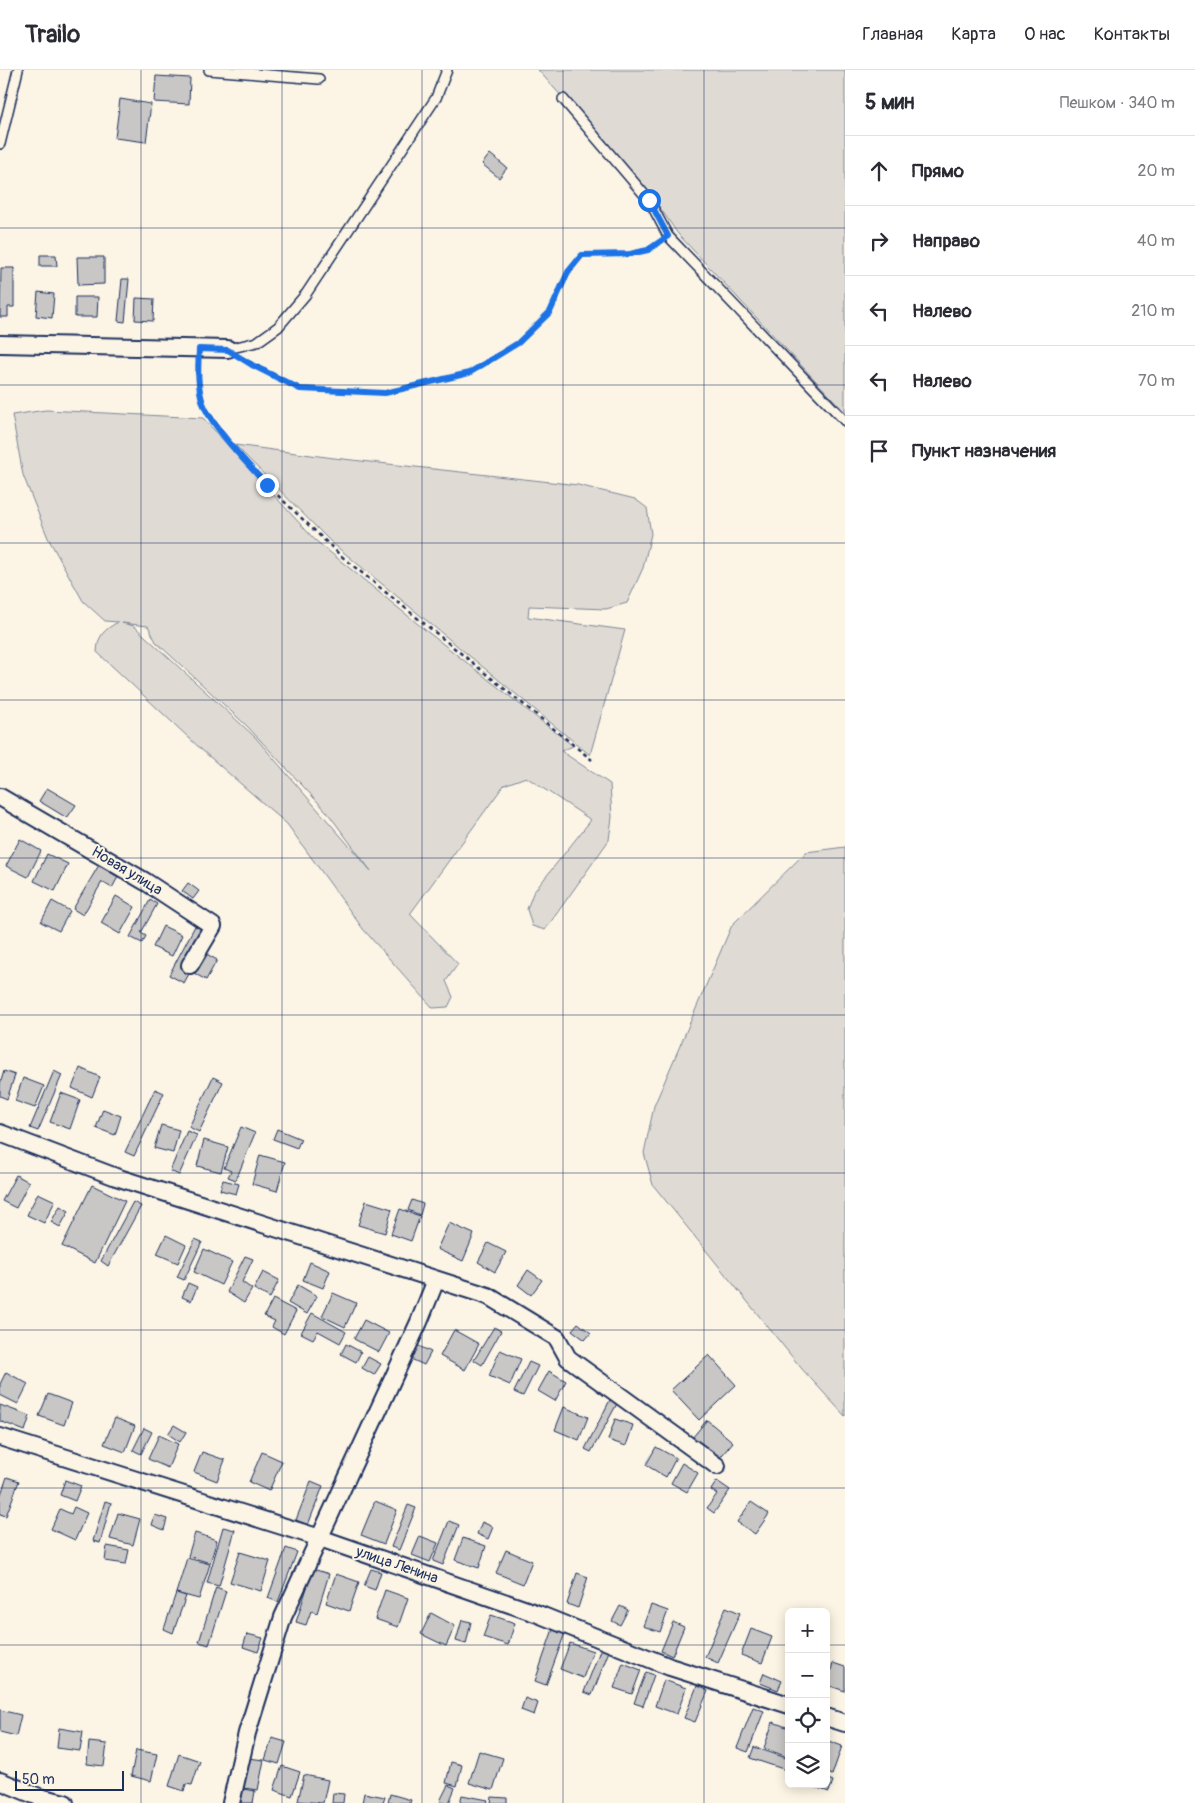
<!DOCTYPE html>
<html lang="ru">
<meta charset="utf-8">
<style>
body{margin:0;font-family:Pangolin,sans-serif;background:#f7f7f7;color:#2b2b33}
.controls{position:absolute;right:15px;bottom:15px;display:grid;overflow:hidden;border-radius:8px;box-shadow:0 2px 12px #0003}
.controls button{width:45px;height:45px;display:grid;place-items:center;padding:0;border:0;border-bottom:1px solid #e1e1e2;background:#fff;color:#2b2b33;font:25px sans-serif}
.scale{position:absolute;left:15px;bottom:12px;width:109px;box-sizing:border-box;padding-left:5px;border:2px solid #1b2f5e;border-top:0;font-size:14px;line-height:18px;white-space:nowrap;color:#1b2f5e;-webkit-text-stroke:4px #fcf5e5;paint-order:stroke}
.stop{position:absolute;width:15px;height:15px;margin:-11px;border:4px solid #1a73e8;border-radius:50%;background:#fff}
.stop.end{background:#1a73e8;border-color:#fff;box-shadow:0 1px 5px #0008}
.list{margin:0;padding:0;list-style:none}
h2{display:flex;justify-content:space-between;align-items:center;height:65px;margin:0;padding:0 20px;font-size:21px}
h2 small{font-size:16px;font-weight:400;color:#7c7c81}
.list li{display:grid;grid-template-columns:32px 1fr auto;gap:15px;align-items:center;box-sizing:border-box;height:70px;padding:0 20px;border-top:1px solid #e1e1e2}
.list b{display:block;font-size:19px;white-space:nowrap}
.list em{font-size:16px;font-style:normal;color:#7c7c81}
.icon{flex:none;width:28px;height:28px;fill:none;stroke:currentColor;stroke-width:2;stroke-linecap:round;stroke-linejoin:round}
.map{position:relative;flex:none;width:845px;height:1733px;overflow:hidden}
header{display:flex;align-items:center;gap:30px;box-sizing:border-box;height:70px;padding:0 25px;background:#fff;border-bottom:1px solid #e1e1e2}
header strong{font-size:24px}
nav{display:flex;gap:28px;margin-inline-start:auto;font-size:18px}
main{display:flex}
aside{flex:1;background:#fff}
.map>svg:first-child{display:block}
.green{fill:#dfdbd4;stroke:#7d8599;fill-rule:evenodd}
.building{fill:#c8c7c6;stroke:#1b2f5e}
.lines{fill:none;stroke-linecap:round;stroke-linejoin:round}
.lane-casing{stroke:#1b2f5e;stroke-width:12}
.street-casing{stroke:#1b2f5e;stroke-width:20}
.path{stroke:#1b2f5e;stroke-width:2.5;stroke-dasharray:4 4;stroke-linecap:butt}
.lane{stroke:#fcf5e5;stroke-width:9}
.street{stroke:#fcf5e5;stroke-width:16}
.route{stroke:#1a73e8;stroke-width:6}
.grid{fill:none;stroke:#1b2f5e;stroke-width:1;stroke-opacity:0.55}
.labels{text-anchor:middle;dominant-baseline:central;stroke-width:4;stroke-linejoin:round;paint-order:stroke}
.street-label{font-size:15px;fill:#1b2f5e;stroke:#fcf5e5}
</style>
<header>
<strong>Trailo</strong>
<nav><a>Главная</a><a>Карта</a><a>О нас</a><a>Контакты</a></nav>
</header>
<main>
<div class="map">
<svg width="845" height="1733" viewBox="0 0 845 1733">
<rect width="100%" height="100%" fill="#fcf5e5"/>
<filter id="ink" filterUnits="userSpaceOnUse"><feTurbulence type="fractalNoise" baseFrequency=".02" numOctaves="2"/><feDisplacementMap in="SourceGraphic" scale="10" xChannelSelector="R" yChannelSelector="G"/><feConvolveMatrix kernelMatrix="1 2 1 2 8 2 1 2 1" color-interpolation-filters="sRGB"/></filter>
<g filter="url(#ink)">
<!-- green -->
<g class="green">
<polygon points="538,0 845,0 845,342 678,164 656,132"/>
<path d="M46 340 203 348 315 470 429 563 573 676 561 681 610 714 612 747 609 770 545 860 532 856 527 839 533 823 591 750 526 707 504 715 410 844 458 894 446 911 453 927 448 937 433 938 363 859 287 754 203 681 97 582C98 565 104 560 118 552L105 551 83 531 48 468 23 405 12 345ZM122 553 148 556 156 572 248 657 327 742 371 801 255 667 134 556Z"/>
<polygon points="235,375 334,388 578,415 635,429 647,438 651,464 643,498 627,533 606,539 529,536 528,547 625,560 590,685 331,472"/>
<polygon points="845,777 845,1346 802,1299 653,1115 644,1083 654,1036 732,855 806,782"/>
</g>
<!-- building -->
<g class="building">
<polygon points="156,6 190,8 189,34 154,32"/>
<polygon points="120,29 151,34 146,72 115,68"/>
<polygon points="490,84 507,98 499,108 482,94"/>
<polygon points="40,185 56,185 57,196 40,196"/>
<polygon points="77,187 104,187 104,214 78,215"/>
<polygon points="1,198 14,198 14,237 8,237 8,247 0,247"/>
<polygon points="122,209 129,209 125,252 118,251"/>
<polygon points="38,222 54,224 52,248 36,246"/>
<polygon points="75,227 98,227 97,247 75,247"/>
<polygon points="136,228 154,229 153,251 135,250"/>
<polygon points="47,718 76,735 67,748 39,731"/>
<polygon points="20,769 41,781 28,807 6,796"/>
<polygon points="47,784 68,794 55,821 34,811"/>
<polygon points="99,795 118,807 112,818 102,812 83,845 73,839"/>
<polygon points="188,813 199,821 193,829 182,821"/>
<polygon points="116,826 135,837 120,864 101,853"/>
<polygon points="150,830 157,834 141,863 146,866 142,873 130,867"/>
<polygon points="52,831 70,841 59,861 41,852"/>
<polygon points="163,856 182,865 172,886 153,877"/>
<polygon points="195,856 201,859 182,895 191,900 184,913 169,905"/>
<polygon points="203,882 217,890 206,910 192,902"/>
<polygon points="80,998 100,1007 92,1027 72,1018"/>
<polygon points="4,1001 15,1005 7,1029 0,1026 0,1014"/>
<polygon points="54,1001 62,1005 38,1061 30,1058"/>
<polygon points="213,1007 223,1012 199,1062 189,1057"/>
<polygon points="23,1008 44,1016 35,1038 15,1031"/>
<polygon points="155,1019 164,1023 134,1086 125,1082"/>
<polygon points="61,1023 80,1030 70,1059 50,1052"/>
<polygon points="103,1039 121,1046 115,1065 96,1058"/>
<polygon points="161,1055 179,1060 173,1083 154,1078"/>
<polygon points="241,1057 255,1063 236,1110 228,1107 231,1101 224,1098"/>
<polygon points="277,1059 301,1069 297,1078 273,1069"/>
<polygon points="187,1061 197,1065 179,1105 170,1101"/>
<polygon points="204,1070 228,1077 221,1102 197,1096"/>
<polygon points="260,1085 285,1092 277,1121 252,1114"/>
<polygon points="16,1105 29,1112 16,1138 2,1131"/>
<polygon points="223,1110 239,1114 236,1124 220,1120"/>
<polygon points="92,1115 125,1131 95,1193 62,1176"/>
<polygon points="38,1123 55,1131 44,1153 27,1145"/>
<polygon points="412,1130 423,1134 420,1145 408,1140"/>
<polygon points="366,1131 392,1139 385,1163 358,1155"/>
<polygon points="133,1132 141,1136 108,1196 101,1191"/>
<polygon points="60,1136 69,1141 60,1157 51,1152"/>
<polygon points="400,1139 420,1146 411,1171 391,1164"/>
<polygon points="449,1153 474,1164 463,1191 437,1179"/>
<polygon points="166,1165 186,1175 178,1193 157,1184"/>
<polygon points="195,1169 202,1172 184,1210 177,1207"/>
<polygon points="488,1173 506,1182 495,1202 478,1192"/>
<polygon points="204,1179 232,1192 221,1215 194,1202"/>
<polygon points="245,1186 253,1189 242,1212 252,1219 244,1233 227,1222"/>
<polygon points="310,1192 330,1201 323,1218 303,1210"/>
<polygon points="528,1200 542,1210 531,1225 518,1215"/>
<polygon points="263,1202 279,1210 270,1228 254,1219"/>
<polygon points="188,1213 197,1217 191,1231 182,1227"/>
<polygon points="298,1215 317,1226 307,1244 288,1233"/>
<polygon points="333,1223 356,1233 345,1257 322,1246"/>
<polygon points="273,1229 296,1241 284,1264 272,1257 275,1251 264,1246"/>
<polygon points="312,1243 346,1262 340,1273 318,1261 313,1269 301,1263"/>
<polygon points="364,1250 389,1263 379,1282 354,1269"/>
<polygon points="578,1253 591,1263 585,1270 572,1260"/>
<polygon points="494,1257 501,1261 482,1295 474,1290"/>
<polygon points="454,1260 479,1274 465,1300 440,1286"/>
<polygon points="346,1274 361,1282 356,1292 341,1284"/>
<polygon points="417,1275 431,1282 424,1295 411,1289"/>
<polygon points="500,1280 521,1289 510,1315 489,1306"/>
<polygon points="709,1285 736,1315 699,1350 671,1320"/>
<polygon points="368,1287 381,1294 374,1305 362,1298"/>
<polygon points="529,1292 538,1296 523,1326 514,1322"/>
<polygon points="549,1301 566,1311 555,1331 538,1321"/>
<polygon points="6,1302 28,1314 18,1334 0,1325 0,1314"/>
<polygon points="48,1324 72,1333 64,1355 39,1346"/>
<polygon points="612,1326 619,1330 591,1382 585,1379"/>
<polygon points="0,1335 30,1346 25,1361 0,1351"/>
<polygon points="564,1337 588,1347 579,1370 555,1360"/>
<polygon points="115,1348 135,1356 125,1382 104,1374"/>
<polygon points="615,1349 633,1355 626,1376 608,1370"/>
<polygon points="707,1350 733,1372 718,1390 692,1368"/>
<polygon points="174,1355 186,1362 180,1372 168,1364"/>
<polygon points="144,1358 152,1362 141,1384 133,1380"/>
<polygon points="159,1365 178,1374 168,1398 148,1389"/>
<polygon points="656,1377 676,1388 666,1407 646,1395"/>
<polygon points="202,1382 225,1390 217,1411 194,1402"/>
<polygon points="262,1382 282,1391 269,1421 249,1412"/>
<polygon points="682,1393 698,1403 687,1422 671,1413"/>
<polygon points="7,1407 19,1411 6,1446 0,1444 0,1427"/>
<polygon points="65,1410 81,1416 75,1431 60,1425"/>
<polygon points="311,1411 323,1416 308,1455 296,1450"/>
<polygon points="717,1411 730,1420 714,1443 707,1438 717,1424 711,1420"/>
<polygon points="105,1431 111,1433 100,1473 93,1471"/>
<polygon points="375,1431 397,1440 384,1474 361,1465"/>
<polygon points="751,1432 769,1444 755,1464 737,1452"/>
<polygon points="408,1435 416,1438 399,1480 391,1477"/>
<polygon points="74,1437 87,1443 75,1470 51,1459 60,1439 71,1444"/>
<polygon points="118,1443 140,1449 133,1475 110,1469"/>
<polygon points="155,1445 167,1449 164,1460 152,1455"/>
<polygon points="449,1451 459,1455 443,1495 433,1491"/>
<polygon points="482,1452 493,1457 488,1469 477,1464"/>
<polygon points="223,1457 235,1460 219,1516 207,1513"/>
<polygon points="195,1463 217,1470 210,1493 188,1486"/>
<polygon points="420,1466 438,1473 430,1492 412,1485"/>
<polygon points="463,1468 486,1476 479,1498 455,1490"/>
<polygon points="107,1476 129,1480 126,1494 105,1491"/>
<polygon points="286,1478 297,1482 278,1532 268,1528"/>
<polygon points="506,1480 532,1491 523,1514 496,1503"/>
<polygon points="240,1482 270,1491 261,1521 230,1512"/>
<polygon points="187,1488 210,1494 199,1529 176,1523"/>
<polygon points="313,1499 329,1504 317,1543 311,1541 306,1555 296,1552"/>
<polygon points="371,1499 381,1502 375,1520 364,1516"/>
<polygon points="577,1503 588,1507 578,1538 567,1534"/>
<polygon points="336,1504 359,1512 349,1541 326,1533"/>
<polygon points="216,1517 226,1521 209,1575 199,1572"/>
<polygon points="385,1520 408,1528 398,1557 375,1549"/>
<polygon points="176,1523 186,1526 173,1563 164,1559"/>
<polygon points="651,1535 668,1541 660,1562 643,1556"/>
<polygon points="620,1536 628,1540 620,1555 612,1551"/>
<polygon points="726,1537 740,1543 718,1593 705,1587"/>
<polygon points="431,1543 455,1556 446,1576 421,1564"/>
<polygon points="491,1545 515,1553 508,1575 483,1567"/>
<polygon points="462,1550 471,1552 466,1574 456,1571"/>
<polygon points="673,1552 684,1557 672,1586 661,1581"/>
<polygon points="553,1559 565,1563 546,1615 535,1611"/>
<polygon points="751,1559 772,1567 762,1593 741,1585"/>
<polygon points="247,1564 263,1568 258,1582 243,1577"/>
<polygon points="570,1573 593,1581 583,1608 560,1599"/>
<polygon points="601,1578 609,1581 592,1625 584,1622"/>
<polygon points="623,1593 641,1600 632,1624 614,1618"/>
<polygon points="833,1593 845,1597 845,1621 827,1615"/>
<polygon points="646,1602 654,1605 643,1636 634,1633"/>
<polygon points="764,1603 782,1611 778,1620 760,1613"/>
<polygon points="664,1610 686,1618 677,1644 655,1636"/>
<polygon points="697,1616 708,1621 695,1652 684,1648"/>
<polygon points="525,1628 538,1633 534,1645 521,1640"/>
<polygon points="753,1637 764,1641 748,1682 737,1678"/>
<polygon points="0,1640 21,1645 16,1666 0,1662"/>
<polygon points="773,1652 789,1658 787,1687 764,1678"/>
<polygon points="59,1658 83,1662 80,1681 57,1678"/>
<polygon points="272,1668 286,1672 279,1694 265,1690"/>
<polygon points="826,1670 842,1676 832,1705 826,1702"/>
<polygon points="89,1672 107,1674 104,1696 87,1694"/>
<polygon points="754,1677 789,1689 786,1700 750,1688"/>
<polygon points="136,1680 157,1684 151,1711 131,1706"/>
<polygon points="479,1681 503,1688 493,1720 469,1713"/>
<polygon points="179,1684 200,1691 192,1715 186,1714 184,1721 169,1716"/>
<polygon points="248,1688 264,1690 258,1720 243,1718"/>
<polygon points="451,1692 462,1695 457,1716 446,1713"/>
<polygon points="282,1696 300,1702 292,1726 274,1720"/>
<polygon points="304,1705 328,1710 323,1733 298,1731"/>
<polygon points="826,1708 833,1711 829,1722 806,1714 826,1714"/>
<polygon points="448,1715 455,1718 449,1733 444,1733 440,1731"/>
<polygon points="243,1719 255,1721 253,1733 241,1733"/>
<polygon points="333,1723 344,1724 343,1733 332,1733"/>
<polygon points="364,1723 385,1727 383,1733 362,1733"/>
<polygon points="390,1724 411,1730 410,1733 388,1733"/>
<polygon points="462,1725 488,1730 487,1733 460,1733"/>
<polygon points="492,1727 507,1728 507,1733 491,1733"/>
</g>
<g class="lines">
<!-- lane casing -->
<g class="lane-casing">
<g id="lane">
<polyline points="209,0 319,9"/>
<polyline points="563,29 649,130 668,166 845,351"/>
<polyline points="0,74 18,0"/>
<polyline points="228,279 257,272 278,257 306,224 436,28 447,0"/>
</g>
</g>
<!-- street casing -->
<g class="street-casing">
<g id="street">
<polyline points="0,274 228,279"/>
<polyline points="0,727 146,812 213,856 190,895"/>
<polyline points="0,1063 116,1107 488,1226 557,1268 568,1288 717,1396"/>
<polyline points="0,1367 320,1468 538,1544 670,1597 789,1635"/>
<polyline points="826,1647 845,1653"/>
<polyline points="0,1711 39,1727 65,1733"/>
<polyline points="231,1733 247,1663 283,1547 419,1252 436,1210"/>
</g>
</g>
<!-- path -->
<g class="path">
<path d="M242 288 300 319 385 323 469 303 518 273 550 242 568 202 582 185C608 184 636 188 658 173"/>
<polyline points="198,293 197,305 203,334 226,369 267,415 340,485 592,690"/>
</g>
<!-- lane -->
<use href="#lane" class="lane"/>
<!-- street -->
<use href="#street" class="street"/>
</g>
</g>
<g class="lines" filter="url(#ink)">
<!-- route -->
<path class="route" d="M267 415C249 396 211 356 203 333 197 315 198 298 199 279L228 280 252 295 300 319 385 323 469 303 518 273 550 242 568 202 582 185 630 184 648 180 668 166 649 130"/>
</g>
<!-- grid -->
<path class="grid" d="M141 0V1733M282 0V1733M422 0V1733M563 0V1733M704 0V1733M0 158H845M0 315H845M0 473H845M0 630H845M0 788H845M0 945H845M0 1103H845M0 1260H845M0 1418H845M0 1575H789M826 1575H845"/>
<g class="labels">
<!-- street labels -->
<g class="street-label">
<text transform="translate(127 801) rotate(31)">Новая улица</text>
<text transform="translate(397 1495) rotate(19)">улица Ленина</text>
</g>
</g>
</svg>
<div class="controls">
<button>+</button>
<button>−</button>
<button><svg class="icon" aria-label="locate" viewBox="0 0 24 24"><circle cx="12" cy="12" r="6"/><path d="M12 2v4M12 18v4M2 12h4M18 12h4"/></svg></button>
<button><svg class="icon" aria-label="layers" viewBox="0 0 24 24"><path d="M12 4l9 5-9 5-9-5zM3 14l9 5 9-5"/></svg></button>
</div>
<div class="scale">50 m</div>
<div class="stop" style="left:649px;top:130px"></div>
<div class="stop end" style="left:267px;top:415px"></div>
</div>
<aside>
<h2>5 мин<small>Пешком · 340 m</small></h2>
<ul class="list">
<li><svg class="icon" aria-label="ahead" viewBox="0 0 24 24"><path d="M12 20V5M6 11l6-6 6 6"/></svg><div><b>Прямо</b></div><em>20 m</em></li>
<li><svg class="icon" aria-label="right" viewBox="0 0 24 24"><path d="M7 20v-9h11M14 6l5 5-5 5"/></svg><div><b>Направо</b></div><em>40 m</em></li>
<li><svg class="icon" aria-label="left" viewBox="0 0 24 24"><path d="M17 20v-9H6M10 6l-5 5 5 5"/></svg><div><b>Налево</b></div><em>210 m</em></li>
<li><svg class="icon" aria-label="left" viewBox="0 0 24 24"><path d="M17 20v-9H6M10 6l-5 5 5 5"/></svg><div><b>Налево</b></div><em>70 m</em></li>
<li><svg class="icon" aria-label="arrive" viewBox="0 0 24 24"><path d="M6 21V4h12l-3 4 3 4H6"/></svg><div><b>Пункт назначения</b></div></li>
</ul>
</aside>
</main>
